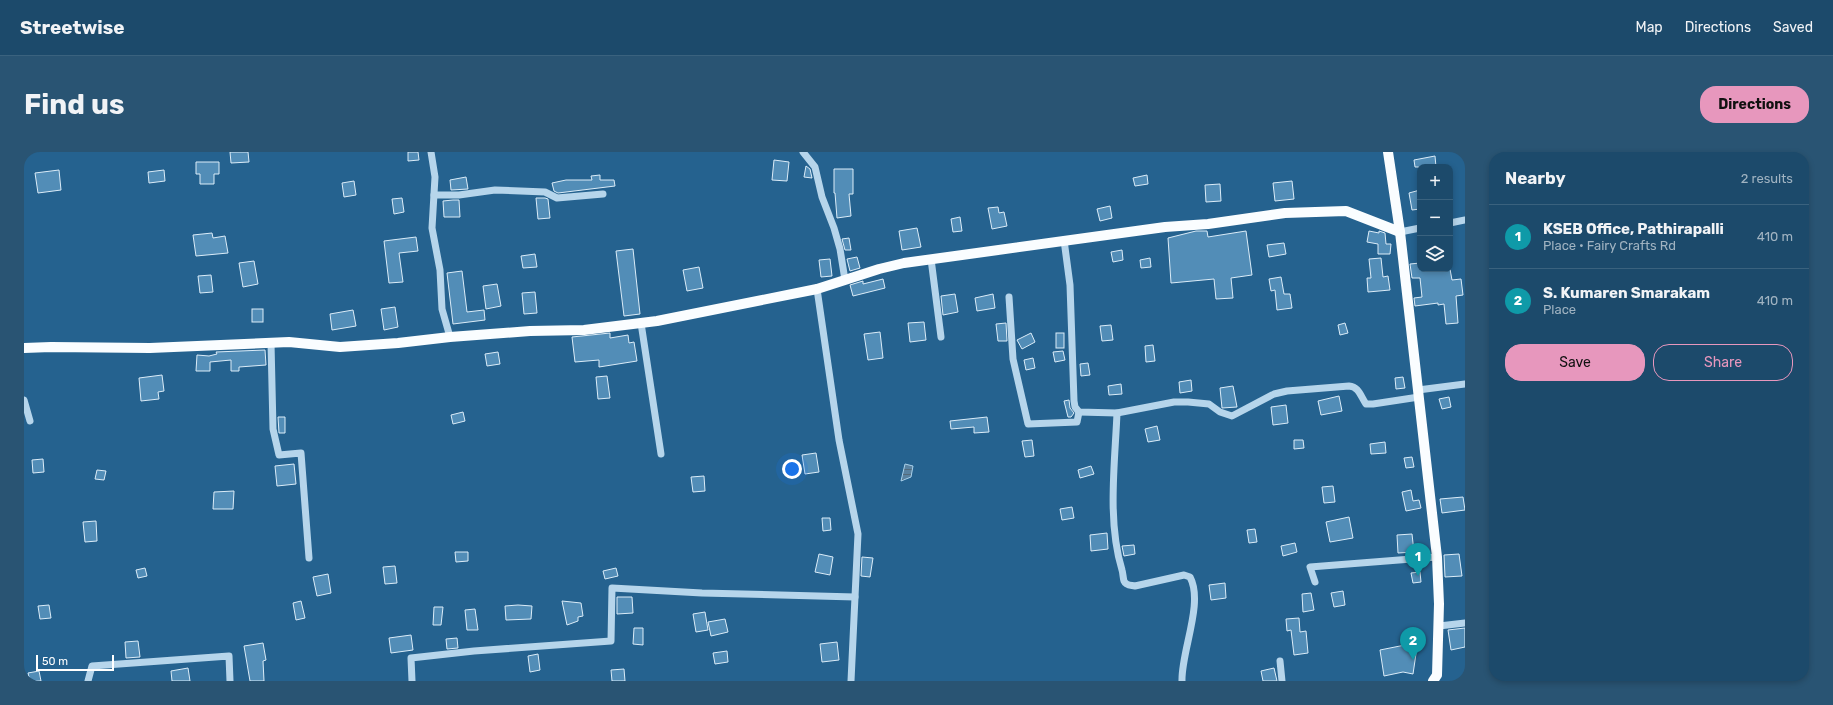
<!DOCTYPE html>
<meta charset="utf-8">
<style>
body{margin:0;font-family:Rubik,sans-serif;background:#295473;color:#f1f3f6}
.controls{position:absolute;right:12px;top:12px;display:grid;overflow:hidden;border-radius:8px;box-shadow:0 2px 6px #0003}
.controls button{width:36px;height:36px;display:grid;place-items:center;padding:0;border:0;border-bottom:1px solid #3a627e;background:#1c4a6b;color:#f1f3f6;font:20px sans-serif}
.scale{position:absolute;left:12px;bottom:10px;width:78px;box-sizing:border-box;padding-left:4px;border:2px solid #fff;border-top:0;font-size:11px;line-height:14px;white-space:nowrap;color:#fff;-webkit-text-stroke:3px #25628f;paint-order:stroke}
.you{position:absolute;left:768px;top:317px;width:14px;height:14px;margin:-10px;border:3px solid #fff;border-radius:50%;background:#1a73e8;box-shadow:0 0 0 6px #1a73e833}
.badge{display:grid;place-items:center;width:26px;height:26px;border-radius:50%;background:#e797bd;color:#fff;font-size:13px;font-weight:700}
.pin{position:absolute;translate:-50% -33px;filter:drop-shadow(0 1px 2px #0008)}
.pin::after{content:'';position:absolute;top:21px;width:14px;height:12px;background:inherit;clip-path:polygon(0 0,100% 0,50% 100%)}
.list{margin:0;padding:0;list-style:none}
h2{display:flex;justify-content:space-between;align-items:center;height:52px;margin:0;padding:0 16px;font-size:17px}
h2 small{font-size:13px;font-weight:400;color:#a0b3c1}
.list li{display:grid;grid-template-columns:26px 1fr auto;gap:12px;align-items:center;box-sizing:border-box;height:64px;padding:0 16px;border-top:1px solid #3a627e}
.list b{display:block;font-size:15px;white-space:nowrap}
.list p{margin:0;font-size:13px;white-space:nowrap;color:#a0b3c1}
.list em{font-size:13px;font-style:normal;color:#a0b3c1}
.actions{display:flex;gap:8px;padding:12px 16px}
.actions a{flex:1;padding:9px 0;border:1px solid #e797bd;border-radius:16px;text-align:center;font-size:14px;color:#e797bd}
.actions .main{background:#e797bd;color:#111}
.icon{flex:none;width:22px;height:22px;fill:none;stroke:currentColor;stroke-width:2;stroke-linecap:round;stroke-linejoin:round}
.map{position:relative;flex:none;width:1441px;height:529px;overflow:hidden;border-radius:16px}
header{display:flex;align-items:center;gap:24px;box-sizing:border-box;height:56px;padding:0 20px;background:#1c4a6b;border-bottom:1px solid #3a627e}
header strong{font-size:19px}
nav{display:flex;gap:22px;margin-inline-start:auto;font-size:14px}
.intro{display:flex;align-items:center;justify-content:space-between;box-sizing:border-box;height:96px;padding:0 24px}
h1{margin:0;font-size:28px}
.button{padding:10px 18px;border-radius:16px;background:#e797bd;color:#111;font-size:14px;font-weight:700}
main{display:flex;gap:24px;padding:0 24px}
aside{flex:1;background:#1c4a6b;border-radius:16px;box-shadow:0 2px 6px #0003}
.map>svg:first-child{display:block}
.water{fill:url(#water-rules);stroke:#aad2ec}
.building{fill:#528db7;stroke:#dbecf8}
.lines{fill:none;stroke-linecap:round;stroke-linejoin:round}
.minor{stroke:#b6d5eb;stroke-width:7}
.major{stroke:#fafdff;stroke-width:10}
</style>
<header>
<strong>Streetwise</strong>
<nav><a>Map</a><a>Directions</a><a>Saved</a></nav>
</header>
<div class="intro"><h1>Find us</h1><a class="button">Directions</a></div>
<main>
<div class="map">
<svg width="1441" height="529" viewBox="0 0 1441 529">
<defs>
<pattern id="water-rules" width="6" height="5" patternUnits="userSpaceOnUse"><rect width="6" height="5" fill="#5a82a0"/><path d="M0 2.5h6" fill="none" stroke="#546a7a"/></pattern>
</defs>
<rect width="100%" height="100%" fill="#25628f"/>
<!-- water -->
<polygon class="water" points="881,312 889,314 887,325 877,329"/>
<!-- building -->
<g class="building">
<polygon points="206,0 224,0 225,10 207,11"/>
<polygon points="384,0 394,0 395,8 384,9"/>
<polygon points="1411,4 1412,15 1391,15 1390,8"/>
<polygon points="750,8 765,10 763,29 748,28"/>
<polygon points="172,10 195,10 195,22 190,22 190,32 176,32 176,22 172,22"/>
<polygon points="782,14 786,17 788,26 780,25"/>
<polygon points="810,17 829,17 829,42 825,42 827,64 813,66 811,41 810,41"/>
<polygon points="35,18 37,38 14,41 11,21"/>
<polygon points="140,18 141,29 125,31 124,20"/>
<polygon points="576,23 576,28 590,28 591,34 534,41 530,39 528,31 542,28 568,28 567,24"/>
<polygon points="1123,23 1124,32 1111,34 1109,26"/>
<polygon points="442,25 444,37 427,38 426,28"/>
<polygon points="330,29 332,43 320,45 318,31"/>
<polygon points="1268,29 1270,47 1251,49 1249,31"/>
<polygon points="1196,32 1197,49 1182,50 1181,33"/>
<polygon points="1396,38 1396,57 1388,58 1385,41"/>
<polygon points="378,46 380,60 370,62 368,47"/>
<polygon points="512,46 521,46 524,47 526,66 514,67"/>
<polygon points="429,48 435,48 436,65 420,65 419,49"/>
<polygon points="1086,54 1088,66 1076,69 1073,57"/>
<polygon points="974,55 975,61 980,60 983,74 968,77 964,56"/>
<polygon points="936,65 938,79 929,80 927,67"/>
<polygon points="893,76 897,95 878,98 875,79"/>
<polygon points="1172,79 1183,79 1184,85 1222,79 1228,123 1207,126 1209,146 1192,147 1190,127 1147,131 1144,86"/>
<polygon points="1345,79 1355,81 1355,79 1361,81 1362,92 1367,92 1366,102 1354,102 1354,92 1343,90"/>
<polygon points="188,81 189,86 201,84 204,101 172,104 169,83"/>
<polygon points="392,85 394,99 375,101 379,130 365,131 360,89"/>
<polygon points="825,86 827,98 821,98 818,87"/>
<polygon points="1260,91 1262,102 1245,105 1243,93"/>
<polygon points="609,97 616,162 600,164 592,99"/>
<polygon points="1098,98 1099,108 1089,110 1087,100"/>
<polygon points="511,102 513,115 499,116 497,104"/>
<polygon points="833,105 836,116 826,119 823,107"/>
<polygon points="1126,106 1127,115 1117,116 1116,108"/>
<polygon points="1357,106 1359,125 1364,124 1366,138 1344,140 1343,126 1347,126 1345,107"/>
<polygon points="806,107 808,124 797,125 795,108"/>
<polygon points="230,109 234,132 219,135 215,111"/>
<polygon points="1396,111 1396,117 1426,117 1428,128 1437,127 1439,143 1432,144 1434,171 1422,172 1420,152 1414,153 1414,151 1391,154 1390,146 1398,145 1396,126 1388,126 1386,112"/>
<polygon points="675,115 679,136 663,139 659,118"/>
<polygon points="438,119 443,160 460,158 461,168 429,172 423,121"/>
<polygon points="187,123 189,140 176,141 174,124"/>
<polygon points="1257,125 1260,142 1266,142 1268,156 1253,158 1251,138 1247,139 1245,127"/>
<polygon points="859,127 861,136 829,144 826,133 839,129 839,132"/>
<polygon points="473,132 477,154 462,157 459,134"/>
<polygon points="511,140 513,161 500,162 498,141"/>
<polygon points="931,142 934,160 919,163 917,144"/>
<polygon points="969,142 971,156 953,159 951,146"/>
<polygon points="371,155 374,175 360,178 357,157"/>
<rect x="228" y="157" width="11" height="13"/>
<polygon points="329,158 332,174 308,178 306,162"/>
<polygon points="900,170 902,188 886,190 884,171"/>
<polygon points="982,171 983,189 974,189 972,172"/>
<polygon points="1321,171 1324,181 1316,183 1314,173"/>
<polygon points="1087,173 1089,188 1078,189 1076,174"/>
<polygon points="856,180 859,206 844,208 840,182"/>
<polygon points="586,181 586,186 604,183 605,191 610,190 613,209 575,215 575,208 551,210 548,185"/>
<polygon points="1007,181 1011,190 998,197 993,188"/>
<rect x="1032" y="181" width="8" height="15"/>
<polygon points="1129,193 1131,209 1122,210 1121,194"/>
<polygon points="241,198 242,213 215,215 215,219 207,219 207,208 186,210 186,219 172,219 173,203 185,204 193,202 192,200"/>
<polygon points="1039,199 1041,208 1031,210 1029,200"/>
<polygon points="474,200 476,212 463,214 461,202"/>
<polygon points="1009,206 1011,216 1002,218 1000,208"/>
<polygon points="1064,211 1066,223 1057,224 1056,212"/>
<polygon points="138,223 140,239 134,240 135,247 117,249 115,226"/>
<polygon points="583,224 586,246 574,247 572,225"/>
<polygon points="1379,225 1381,236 1372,237 1371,226"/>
<polygon points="1167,228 1168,239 1156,241 1155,230"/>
<polygon points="1097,232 1098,242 1085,243 1084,234"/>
<polygon points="1209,234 1213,255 1198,256 1196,236"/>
<polygon points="1315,244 1318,259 1297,263 1294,249"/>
<polygon points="1425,245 1427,255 1418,257 1415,247"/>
<polygon points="1045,248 1046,256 1050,261 1047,265 1044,265 1040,249"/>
<polygon points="1262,253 1264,271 1249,273 1247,255"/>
<polygon points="439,260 441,269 429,272 427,263"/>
<polygon points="254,265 261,265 261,281 255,281"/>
<polygon points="963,265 965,280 950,281 950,275 927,277 926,269"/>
<polygon points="1133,274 1136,288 1124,290 1121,277"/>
<polygon points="1008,288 1010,304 1001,305 998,289"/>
<polygon points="1270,288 1279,288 1280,296 1270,297"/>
<polygon points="1361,290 1362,301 1347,302 1346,292"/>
<polygon points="792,301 795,320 781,322 778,303"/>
<polygon points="1388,305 1390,315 1382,316 1380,306"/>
<polygon points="19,307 20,320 9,321 8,308"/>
<polygon points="270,312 272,332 253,334 251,314"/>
<polygon points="1067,314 1070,322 1056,326 1054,318"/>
<polygon points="73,318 82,319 80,328 71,327"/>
<polygon points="680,324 681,339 669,340 667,325"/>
<polygon points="1309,334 1311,350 1300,351 1298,335"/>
<polygon points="1387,338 1389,349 1395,348 1397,356 1382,359 1378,340"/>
<polygon points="210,339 209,357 189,357 190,340"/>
<polygon points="1439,345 1441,358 1418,361 1416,347"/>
<polygon points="1048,355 1050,366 1038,368 1036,357"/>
<polygon points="1325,365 1329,386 1306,390 1302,370"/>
<polygon points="798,366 806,366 807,378 799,379"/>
<polygon points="72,369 73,389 61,390 59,370"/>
<polygon points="1231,377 1233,390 1225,391 1223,378"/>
<polygon points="1083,381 1084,397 1067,399 1066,383"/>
<polygon points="1388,382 1390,400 1374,401 1373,383"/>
<polygon points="1271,391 1273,400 1259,404 1257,394"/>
<polygon points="1110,393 1111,402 1100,404 1098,394"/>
<polygon points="431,400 444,400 444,409 432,410"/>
<polygon points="795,402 809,405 806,423 791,420"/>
<polygon points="1435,402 1438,424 1421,425 1420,403"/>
<polygon points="838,405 849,406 846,425 837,424"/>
<polygon points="371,414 373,431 361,432 359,415"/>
<polygon points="121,416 123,424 114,426 112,418"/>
<polygon points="592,416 594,424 581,427 579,419"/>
<polygon points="1396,420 1397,430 1389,431 1387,421"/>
<polygon points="304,422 307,441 293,444 289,425"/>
<polygon points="1201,431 1202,446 1187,448 1185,433"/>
<polygon points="1319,439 1321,453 1310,455 1307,441"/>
<polygon points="1287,441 1290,458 1279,460 1278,442"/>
<polygon points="593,445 608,445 609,461 593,462"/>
<polygon points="277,449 281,466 272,468 269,451"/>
<polygon points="538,449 557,451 559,464 554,465 554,469 543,473"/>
<polygon points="25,453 27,466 16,467 14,454"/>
<polygon points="494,453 508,454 507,467 482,468 481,454"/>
<polygon points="410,455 419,455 417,473 409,473"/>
<polygon points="451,457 454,478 443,478 441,458"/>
<polygon points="681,460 684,478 672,480 669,462"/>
<polygon points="1275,466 1276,480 1282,479 1284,501 1270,503 1267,478 1263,479 1262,467"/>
<polygon points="701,467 704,480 687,484 684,470"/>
<polygon points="610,476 619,476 619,493 609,492"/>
<polygon points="1441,476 1441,495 1427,498 1424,478"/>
<polygon points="387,483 389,498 367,501 365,486"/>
<polygon points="433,486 434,496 423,497 422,487"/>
<polygon points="114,489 116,505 102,506 101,490"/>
<polygon points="813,490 815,508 798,510 796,492"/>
<polygon points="239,491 242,508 239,509 240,529 226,529 220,494"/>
<polygon points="1381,493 1393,495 1389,522 1379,520 1360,524 1356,498"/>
<polygon points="703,499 704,510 691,512 689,501"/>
<polygon points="514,502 516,518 506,520 504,504"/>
<polygon points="164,516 166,529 148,529 147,519"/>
<polygon points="1250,516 1253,529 1239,529 1237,519"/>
<polygon points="600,517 601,529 588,529 587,518"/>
<polygon points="15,519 17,529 6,529 4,521"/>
</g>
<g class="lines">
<!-- minor -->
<g class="minor">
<polyline points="407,0 411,25 408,76 416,118 418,157 426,185"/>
<polyline points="779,0 791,15 798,45 810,76 816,97 821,128"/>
<polyline points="410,43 435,43 471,38 521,40 533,46 579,42"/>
<polyline points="1426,71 1441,68"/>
<polyline points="1376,80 1396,76"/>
<path d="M1040 88 1046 133 1050 249 1051 255 1055 260 1093 261 1150 250H1164L1185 252 1196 260 1208 264 1250 242 1263 239 1325 234C1335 235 1336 243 1342 252H1349L1395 245"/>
<polyline points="907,107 917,185"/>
<polyline points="793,137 815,288 834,382 827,529"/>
<polyline points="985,145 989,207 1004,272 1053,270 1055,260"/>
<polyline points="617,171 637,302"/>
<polyline points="247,191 249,277 255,303 277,301 285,406"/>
<polyline points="1394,238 1441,232"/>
<polyline points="0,248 6,269"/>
<path d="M1093 261C1091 311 1083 369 1098 418 1099 421 1099 426 1100 429 1102 434 1107 433 1111 434L1160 423 1166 425C1180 451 1157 500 1158 529"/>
<polyline points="1291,430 1286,415 1413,405"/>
<polyline points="1415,474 1441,471"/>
<polyline points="1256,509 1258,529"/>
<polyline points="64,529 68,514 205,504 206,529"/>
<polyline points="388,529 387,506 450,499 587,489 588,436 678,441 831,445"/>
</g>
<!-- major -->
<g class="major">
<polyline points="1364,0 1376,80 1413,405 1415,452 1413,523 1409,529"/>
<polyline points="0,196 27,195 126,196 265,190 316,195 374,191 426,185 506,179 560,178 633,169 793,137 855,117 880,111 1141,75 1184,72 1261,61 1322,59 1376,80"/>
</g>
</g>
</svg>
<div class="controls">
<button>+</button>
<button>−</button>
<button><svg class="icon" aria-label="layers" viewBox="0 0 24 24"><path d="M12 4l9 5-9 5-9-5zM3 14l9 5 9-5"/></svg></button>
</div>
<div class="scale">50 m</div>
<div class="you"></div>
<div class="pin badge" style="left:1394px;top:424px;background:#0f9aa8">1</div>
<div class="pin badge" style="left:1389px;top:508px;background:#0f9aa8">2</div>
</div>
<aside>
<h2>Nearby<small>2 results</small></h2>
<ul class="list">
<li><span class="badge" style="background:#0f9aa8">1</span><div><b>KSEB Office, Pathirapalli</b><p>Place · Fairy Crafts Rd</p></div><em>410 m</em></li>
<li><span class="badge" style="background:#0f9aa8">2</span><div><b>S. Kumaren Smarakam</b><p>Place</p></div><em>410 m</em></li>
</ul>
<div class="actions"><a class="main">Save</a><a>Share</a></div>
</aside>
</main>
